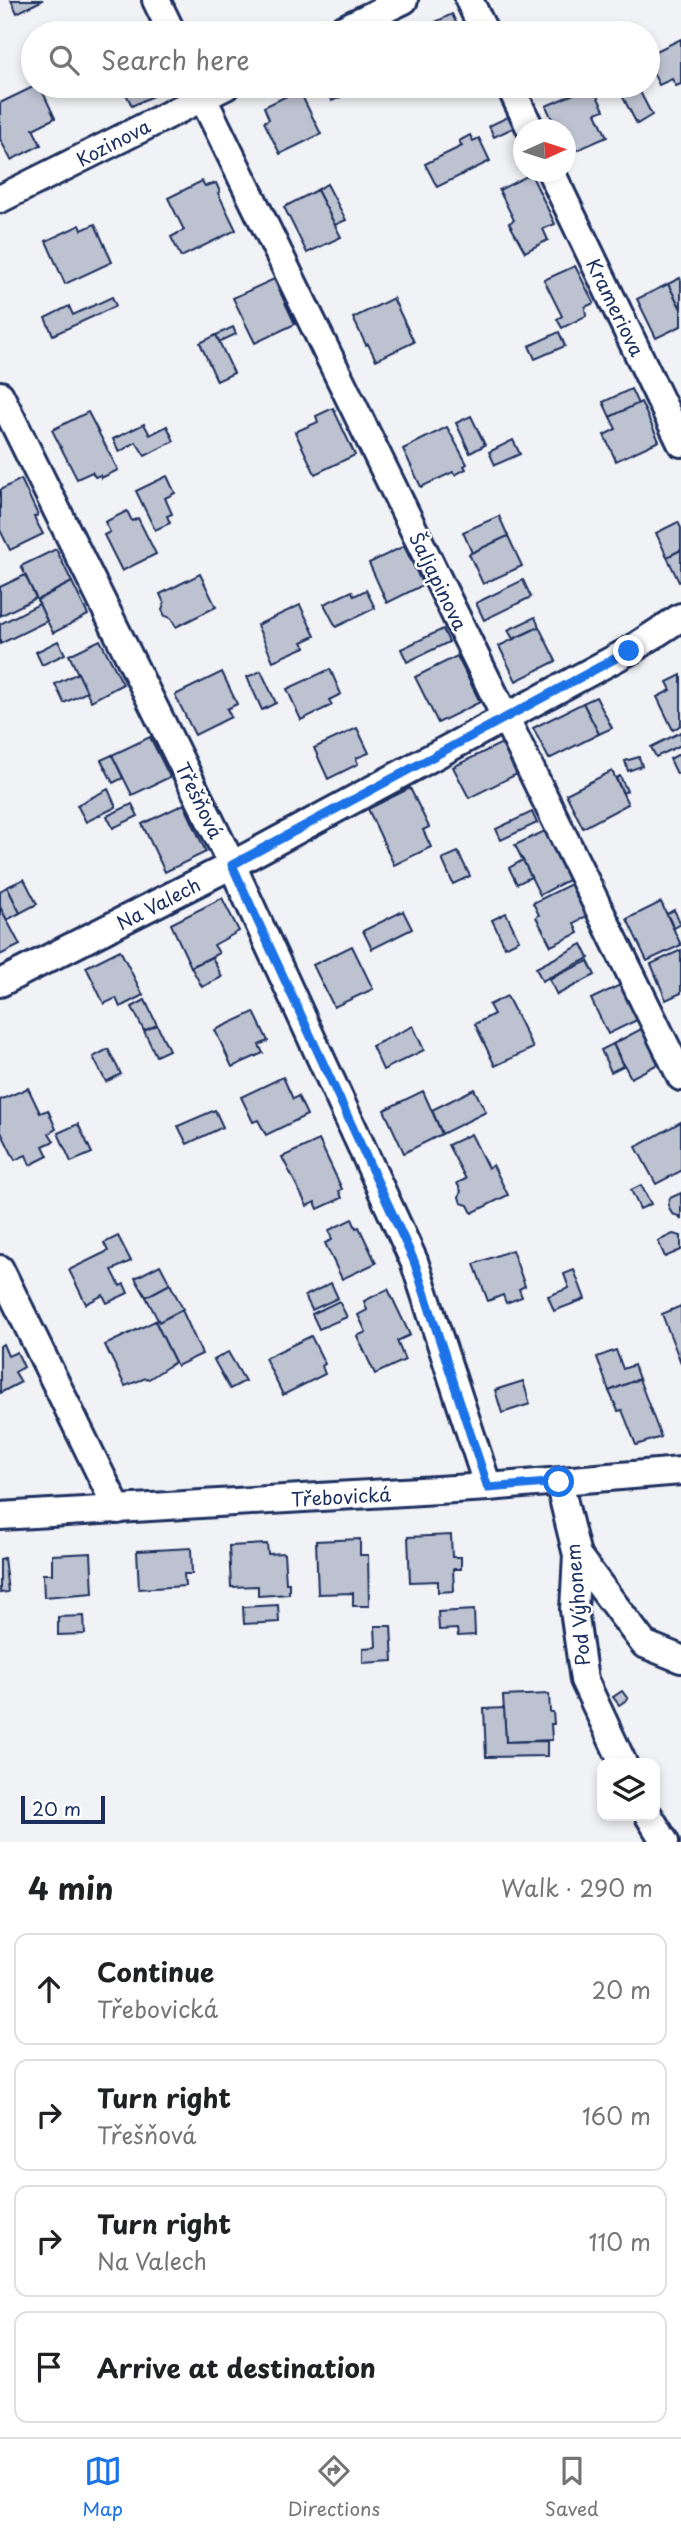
<!DOCTYPE html>
<meta charset="utf-8">
<style>
body{margin:0;font-family:"Playpen Sans",sans-serif;background:#f2f2f2;color:#202124}
.controls{position:absolute;right:21px;bottom:21px;display:grid;overflow:hidden;border-radius:14px;box-shadow:0 4px 10px #0003}
.controls button{width:63px;height:63px;display:grid;place-items:center;padding:0;border:0;border-bottom:2px solid #e0e0e0;background:#fff;color:#202124;font:35px sans-serif}
.compass{position:absolute;left:513px;top:119px;width:63px;height:63px;border-radius:50%;background:#fff;box-shadow:0 4px 10px #0003;rotate:87deg}
.scale{position:absolute;left:21px;bottom:18px;width:84px;box-sizing:border-box;padding-left:7px;border:4px solid #1b2f5e;border-top:0;font-size:19px;line-height:24px;white-space:nowrap;color:#1b2f5e;-webkit-text-stroke:5px #fff;paint-order:stroke}
.stop{position:absolute;width:21px;height:21px;margin:-16px;border:5px solid #1a73e8;border-radius:50%;background:#fff}
.stop.end{background:#1a73e8;border-color:#fff;box-shadow:0 2px 7px #0008}
.list{margin:0;padding:0;list-style:none}
h2{display:flex;justify-content:space-between;align-items:center;height:91px;margin:0;padding:0 28px;font-size:30px}
h2 small{font-size:23px;font-weight:400;color:#757577}
.list li{display:grid;grid-template-columns:46px 1fr auto;gap:21px;align-items:center;box-sizing:border-box;height:112px;margin:0 14px 14px;padding:0 14px;border:2px solid #e0e0e0;border-radius:14px}
.list b{display:block;font-size:26px;white-space:nowrap}
.list p{margin:0;font-size:23px;white-space:nowrap;color:#757577}
.list em{font-size:23px;font-style:normal;color:#757577}
.icon{flex:none;width:38px;height:38px;fill:none;stroke:currentColor;stroke-width:2;stroke-linecap:round;stroke-linejoin:round}
.map{position:relative;flex:none;width:681px;height:1842px;overflow:hidden}
.search{position:absolute;background:#fff;box-shadow:0 4px 10px #0003;left:21px;right:21px;top:21px;height:77px;display:flex;align-items:center;gap:18px;box-sizing:border-box;padding:0 24px;border-radius:38px;color:#757577;font-size:26px}
.sheet{height:595px;background:#fff}
nav{display:flex;justify-content:space-around;align-items:center;box-sizing:border-box;height:98px;border-top:2px solid #e0e0e0;background:#fff;font-size:19px;color:#757577}
nav a{display:grid;justify-items:center;gap:4px}
nav .on{color:#1a73e8}
.map>svg:first-child{display:block}
.building{fill:#bcc2d0;stroke:#1b2f5e;stroke-width:2}
.lines{fill:none;stroke-linecap:round;stroke-linejoin:round}
.street-casing{stroke:#1b2f5e;stroke-width:32}
.street{stroke:#fff;stroke-width:26}
.route{stroke:#1a73e8;stroke-width:9}
.labels{text-anchor:middle;dominant-baseline:central;stroke-width:5;stroke-linejoin:round;paint-order:stroke}
.street-label{font-size:19px;fill:#1b2f5e;stroke:#fff}
</style>
<div class="map">
<svg width="681" height="1842" viewBox="0 0 681 1842">
<rect width="100%" height="100%" fill="#f1f2f5"/>
<filter id="ink" filterUnits="userSpaceOnUse"><feTurbulence type="fractalNoise" baseFrequency=".0143" numOctaves="2"/><feDisplacementMap in="SourceGraphic" scale="14" xChannelSelector="R" yChannelSelector="G"/><feConvolveMatrix kernelMatrix="1 2 1 2 8 2 1 2 1" color-interpolation-filters="sRGB"/></filter>
<g filter="url(#ink)">
<!-- building -->
<g class="building">
<polygon points="11,0 43,0 17,13"/>
<polygon points="452,14 461,33 428,33 425,27"/>
<polygon points="681,39 681,84 676,86 672,79 659,85 648,62 648,55"/>
<polygon points="35,86 40,86 55,118 33,129 41,145 11,160 0,139 0,103"/>
<polygon points="122,86 173,86 132,106"/>
<polygon points="326,86 343,86 347,94 332,101"/>
<polygon points="592,86 604,110 596,113 607,137 568,154 566,148 566,130 557,130 546,106"/>
<polygon points="617,86 637,86 652,115 637,124"/>
<polygon points="299,90 321,134 280,154 264,122 269,119 264,107"/>
<polygon points="512,115 517,126 494,137 489,126"/>
<polygon points="470,135 473,141 479,138 490,161 437,187 425,164 462,146 459,141"/>
<polygon points="531,174 555,224 543,229 548,240 525,252 509,223 514,220 499,190"/>
<polygon points="202,181 205,186 216,183 220,192 218,193 236,230 181,257 171,237 184,230 168,198"/>
<polygon points="327,184 346,220 335,225 317,190"/>
<polygon points="317,190 341,237 307,253 284,207"/>
<polygon points="95,224 112,262 65,284 46,241 80,225 82,230"/>
<polygon points="575,266 594,303 585,307 586,316 562,328 557,319 562,316 544,280"/>
<polygon points="680,278 681,281 681,309 668,284"/>
<polygon points="274,279 295,324 255,343 233,298"/>
<polygon points="668,284 681,309 681,326 656,338 637,299"/>
<polygon points="112,297 116,306 53,335 45,318 69,306 73,315"/>
<polygon points="393,298 414,342 376,360 368,344 366,345 353,318"/>
<polygon points="233,327 236,334 219,342 216,335"/>
<polygon points="559,332 565,346 535,359 529,346"/>
<polygon points="216,335 234,373 217,381 200,343"/>
<polygon points="631,389 638,404 610,417 603,402"/>
<polygon points="641,402 659,441 616,461 604,435 616,429 610,417"/>
<polygon points="333,408 355,455 315,474 295,432 318,422 316,416"/>
<polygon points="88,412 118,470 101,478 100,475 95,477 92,472 77,479 52,430"/>
<polygon points="471,416 485,445 470,453 456,423"/>
<polygon points="144,424 150,435 167,426 174,441 145,456 136,442 119,452 113,439"/>
<polygon points="447,427 467,464 464,466 466,469 455,475 453,472 421,487 403,449"/>
<polygon points="513,440 520,454 495,465 489,452"/>
<polygon points="167,476 175,493 165,498 172,514 167,516 170,523 155,530 136,491"/>
<polygon points="21,479 38,515 34,517 43,534 10,550 0,530 0,490"/>
<polygon points="127,511 132,521 138,518 156,554 122,571 104,535 110,532 105,522"/>
<polygon points="499,516 508,536 472,553 463,532"/>
<polygon points="678,522 681,528 681,550 667,557 656,533"/>
<polygon points="508,536 522,566 483,584 469,554"/>
<polygon points="404,546 423,585 387,603 369,563"/>
<polygon points="56,549 72,582 37,600 21,566"/>
<polygon points="681,550 681,581 679,582 667,557"/>
<polygon points="200,574 216,607 176,627 171,618 165,616 162,610 164,603 160,594"/>
<polygon points="25,575 36,598 0,616 0,587"/>
<polygon points="523,580 531,597 484,620 476,603"/>
<polygon points="72,582 88,615 53,633 37,600"/>
<polygon points="366,590 375,608 336,627 324,604 352,591 354,596"/>
<polygon points="39,604 47,621 0,644 0,624"/>
<polygon points="300,605 315,636 302,642 305,647 273,661 257,625"/>
<polygon points="535,617 539,627 513,639 508,630"/>
<polygon points="539,627 556,661 516,681 499,646"/>
<polygon points="443,629 449,642 407,662 401,649"/>
<polygon points="100,640 123,684 91,701 69,655"/>
<polygon points="58,641 65,654 42,665 36,652"/>
<polygon points="457,656 480,702 438,723 415,677"/>
<polygon points="330,669 341,694 329,700 332,705 301,720 287,689"/>
<polygon points="261,671 276,703 262,710 247,677"/>
<polygon points="222,672 237,704 227,709 231,717 195,735 175,695"/>
<polygon points="78,673 87,692 64,703 55,684"/>
<polygon points="681,675 681,725 673,730 657,697 671,690 667,682"/>
<polygon points="596,697 612,728 599,734 583,703"/>
<polygon points="583,703 599,734 549,759 533,728"/>
<polygon points="357,728 369,753 356,758 358,764 328,779 314,748"/>
<polygon points="681,732 681,745 656,757 651,747"/>
<polygon points="150,737 170,777 132,795 112,755"/>
<polygon points="504,742 519,773 469,798 453,767"/>
<polygon points="681,753 681,772 677,774 670,759"/>
<polygon points="112,755 123,778 113,783 101,760"/>
<polygon points="639,757 642,766 628,771 625,761"/>
<polygon points="612,771 628,804 583,828 566,794"/>
<polygon points="620,776 627,791 623,793 616,778"/>
<polygon points="410,788 429,827 423,830 431,847 394,865 368,809"/>
<polygon points="108,789 116,807 86,822 77,805"/>
<polygon points="132,804 138,816 113,828 107,816"/>
<polygon points="184,804 206,852 165,872 142,824"/>
<polygon points="532,812 537,823 501,840 496,829"/>
<polygon points="547,830 570,879 540,895 515,845"/>
<polygon points="458,852 470,876 453,884 442,859"/>
<polygon points="523,860 531,877 517,884 509,868"/>
<polygon points="24,879 37,904 20,913 7,887"/>
<polygon points="573,883 588,915 574,923 578,933 551,946 536,917 539,915 533,903"/>
<polygon points="7,887 20,913 7,920 0,907 0,891"/>
<polygon points="222,898 239,931 214,945 219,953 191,967 171,924"/>
<polygon points="661,902 681,945 647,961 627,919"/>
<polygon points="0,907 20,945 0,955"/>
<polygon points="674,910 681,924 674,928 667,914"/>
<polygon points="403,911 412,929 372,949 363,931"/>
<polygon points="506,913 519,940 505,947 492,920"/>
<polygon points="582,944 589,958 542,981 536,968"/>
<polygon points="352,946 373,989 334,1007 313,965"/>
<polygon points="120,950 143,995 120,1007 116,998 104,1004 86,967"/>
<polygon points="681,950 681,993 666,1000 651,964"/>
<polygon points="212,957 222,977 202,987 191,967"/>
<polygon points="588,961 595,975 557,995 549,979"/>
<polygon points="622,984 639,1019 608,1034 591,999"/>
<polygon points="507,996 533,1048 495,1066 475,1024 494,1014 489,1005"/>
<polygon points="145,1000 157,1025 144,1031 132,1007"/>
<polygon points="254,1012 268,1041 259,1045 263,1053 232,1067 215,1030"/>
<polygon points="157,1025 169,1050 156,1056 144,1031"/>
<polygon points="413,1026 424,1050 383,1070 372,1046"/>
<polygon points="643,1028 660,1063 631,1078 613,1044"/>
<polygon points="613,1044 623,1066 611,1072 601,1050"/>
<polygon points="108,1049 121,1074 106,1082 93,1057"/>
<polygon points="283,1077 293,1099 298,1096 307,1115 266,1135 258,1120 253,1122 241,1097"/>
<polygon points="28,1088 40,1113 48,1110 56,1129 49,1133 54,1141 43,1146 48,1156 30,1165 26,1155 15,1160 0,1130 0,1100"/>
<polygon points="474,1089 486,1112 442,1134 432,1110"/>
<polygon points="423,1091 442,1134 404,1153 384,1110"/>
<polygon points="215,1110 223,1127 187,1144 178,1126"/>
<polygon points="681,1122 681,1171 656,1184 636,1147"/>
<polygon points="78,1124 92,1153 71,1162 58,1133"/>
<polygon points="471,1134 488,1168 493,1165 508,1195 472,1213 468,1205 461,1203 459,1197 461,1191 457,1183 466,1179 448,1145"/>
<polygon points="319,1140 342,1189 339,1191 342,1198 318,1209 315,1202 307,1206 282,1157"/>
<polygon points="641,1185 651,1204 640,1209 631,1190"/>
<polygon points="681,1193 681,1220 679,1216 672,1214 668,1205 670,1198"/>
<polygon points="352,1219 356,1228 359,1227 376,1263 342,1279 325,1243 332,1240 329,1230"/>
<polygon points="673,1234 681,1236 681,1250 665,1257 658,1241"/>
<polygon points="118,1236 131,1261 112,1270 120,1286 124,1284 128,1293 107,1303 103,1295 86,1304 69,1270 108,1251 104,1243"/>
<polygon points="512,1250 525,1286 519,1289 522,1297 506,1303 503,1295 488,1301 474,1264"/>
<polygon points="160,1265 170,1284 146,1297 135,1278"/>
<polygon points="574,1270 585,1299 554,1311 548,1296 569,1288 564,1274"/>
<polygon points="331,1283 338,1298 312,1310 305,1296"/>
<polygon points="170,1284 183,1309 159,1322 146,1297"/>
<polygon points="388,1289 410,1335 397,1341 405,1360 375,1374 357,1336 366,1332 358,1315 367,1310 364,1301"/>
<polygon points="339,1301 347,1317 319,1329 312,1314"/>
<polygon points="681,1306 681,1363 662,1314"/>
<polygon points="182,1310 202,1354 177,1366 155,1321 158,1320 159,1322"/>
<polygon points="155,1321 175,1362 149,1379 146,1378 125,1386 105,1345"/>
<polygon points="311,1336 325,1364 322,1366 325,1374 283,1395 265,1358"/>
<polygon points="3,1344 8,1356 17,1352 24,1367 15,1372 21,1382 0,1393 0,1346"/>
<polygon points="616,1350 623,1369 634,1365 639,1379 609,1391 597,1357"/>
<polygon points="228,1352 245,1381 230,1389 214,1360"/>
<polygon points="639,1379 661,1437 636,1445 622,1410 618,1411 609,1391"/>
<polygon points="523,1381 530,1404 502,1413 495,1390"/>
<polygon points="451,1535 452,1557 461,1557 461,1569 453,1569 454,1591 438,1592 438,1581 410,1582 408,1537"/>
<polygon points="360,1539 360,1555 368,1555 369,1606 353,1606 353,1593 318,1594 316,1541"/>
<polygon points="267,1544 268,1554 284,1553 286,1583 289,1583 289,1594 258,1596 258,1586 231,1587 229,1546"/>
<polygon points="191,1548 192,1574 184,1574 185,1586 139,1589 137,1551"/>
<polygon points="91,1553 93,1593 44,1597 43,1574 52,1574 52,1555"/>
<polygon points="4,1558 8,1592 0,1593 0,1559"/>
<polygon points="278,1605 279,1622 244,1624 243,1607"/>
<polygon points="474,1610 475,1635 458,1636 457,1629 439,1630 438,1612"/>
<polygon points="84,1616 85,1634 58,1635 58,1617"/>
<polygon points="375,1626 391,1626 393,1661 363,1663 363,1648 376,1647"/>
<polygon points="622,1691 628,1699 619,1705 613,1697"/>
<polygon points="549,1694 550,1712 553,1712 554,1724 551,1724 552,1740 506,1742 503,1696"/>
<polygon points="504,1708 506,1742 547,1741 547,1756 486,1757 484,1709"/>
</g>
<g class="lines">
<!-- street casing -->
<g class="street-casing">
<g id="street">
<polyline points="156,0 172,33"/>
<polyline points="469,0 485,33"/>
<polyline points="335,33 404,0"/>
<polyline points="197,86 681,1077"/>
<polyline points="510,86 531,130"/>
<polyline points="551,172 681,443"/>
<polyline points="0,199 226,86"/>
<polyline points="0,395 232,865 414,1261 488,1487"/>
<polyline points="0,983 232,865 629,651 681,617"/>
<polyline points="0,1269 118,1510"/>
<polyline points="559,1482 577,1555 574,1610 584,1680 623,1763"/>
<polyline points="0,1516 488,1487 681,1471"/>
<polyline points="577,1555 644,1644 681,1659"/>
<polyline points="649,1816 665,1842"/>
</g>
</g>
<!-- street -->
<use href="#street" class="street"/>
</g>
</g>
<g class="lines" filter="url(#ink)">
<!-- route -->
<polyline class="route" points="559,1482 488,1488 414,1261 232,865 629,651"/>
</g>
<g class="labels">
<!-- street labels -->
<g class="street-label">
<text transform="translate(113 142) rotate(-27)">Kozinova</text>
<text transform="translate(616 307) rotate(64)">Krameriova</text>
<text transform="translate(439 581) rotate(64)">Šaljapinova</text>
<text transform="translate(200 800) rotate(64)">Třešňová</text>
<text transform="translate(158 903) rotate(-27)">Na Valech</text>
<text transform="translate(341 1496) rotate(-3)">Třebovická</text>
<text transform="translate(577 1605) rotate(-95)">Pod Výhonem</text>
</g>
</g>
</svg>
<div class="controls">
<button><svg class="icon" aria-label="layers" viewBox="0 0 24 24"><path d="M12 4l9 5-9 5-9-5zM3 14l9 5 9-5"/></svg></button>
</div>
<svg class="compass" viewBox="-18 -18 36 36"><path d="M0-13l5 13h-10z" fill="#e53935"/><path d="M0 13l5-13h-10z" fill="#757577"/></svg>
<div class="scale">20 m</div>
<div class="stop" style="left:559px;top:1482px"></div>
<div class="stop end" style="left:629px;top:651px"></div>
<div class="search"><svg class="icon" aria-label="search" viewBox="0 0 24 24"><circle cx="10" cy="10" r="6"/><path d="M15 15l6 6"/></svg>Search here</div>
</div>
<section class="sheet">
<h2>4 min<small>Walk · 290 m</small></h2>
<ul class="list">
<li><svg class="icon" aria-label="ahead" viewBox="0 0 24 24"><path d="M12 20V5M6 11l6-6 6 6"/></svg><div><b>Continue</b><p>Třebovická</p></div><em>20 m</em></li>
<li><svg class="icon" aria-label="right" viewBox="0 0 24 24"><path d="M7 20v-9h11M14 6l5 5-5 5"/></svg><div><b>Turn right</b><p>Třešňová</p></div><em>160 m</em></li>
<li><svg class="icon" aria-label="right" viewBox="0 0 24 24"><path d="M7 20v-9h11M14 6l5 5-5 5"/></svg><div><b>Turn right</b><p>Na Valech</p></div><em>110 m</em></li>
<li><svg class="icon" aria-label="arrive" viewBox="0 0 24 24"><path d="M6 21V4h12l-3 4 3 4H6"/></svg><div><b>Arrive at destination</b></div></li>
</ul>
</section>
<nav>
<a class="on"><svg class="icon" aria-label="map" viewBox="0 0 24 24"><path d="M3 6l6-2 6 2 6-2v14l-6 2-6-2-6 2zM9 4v14M15 6v14"/></svg>Map</a>
<a><svg class="icon" aria-label="directions" viewBox="0 0 24 24"><path d="M12 3l9 9-9 9-9-9zM9 14v-3h6M13 9l2 2-2 2"/></svg>Directions</a>
<a><svg class="icon" aria-label="saved" viewBox="0 0 24 24"><path d="M7 4h10v16l-5-4-5 4z"/></svg>Saved</a>
</nav>
